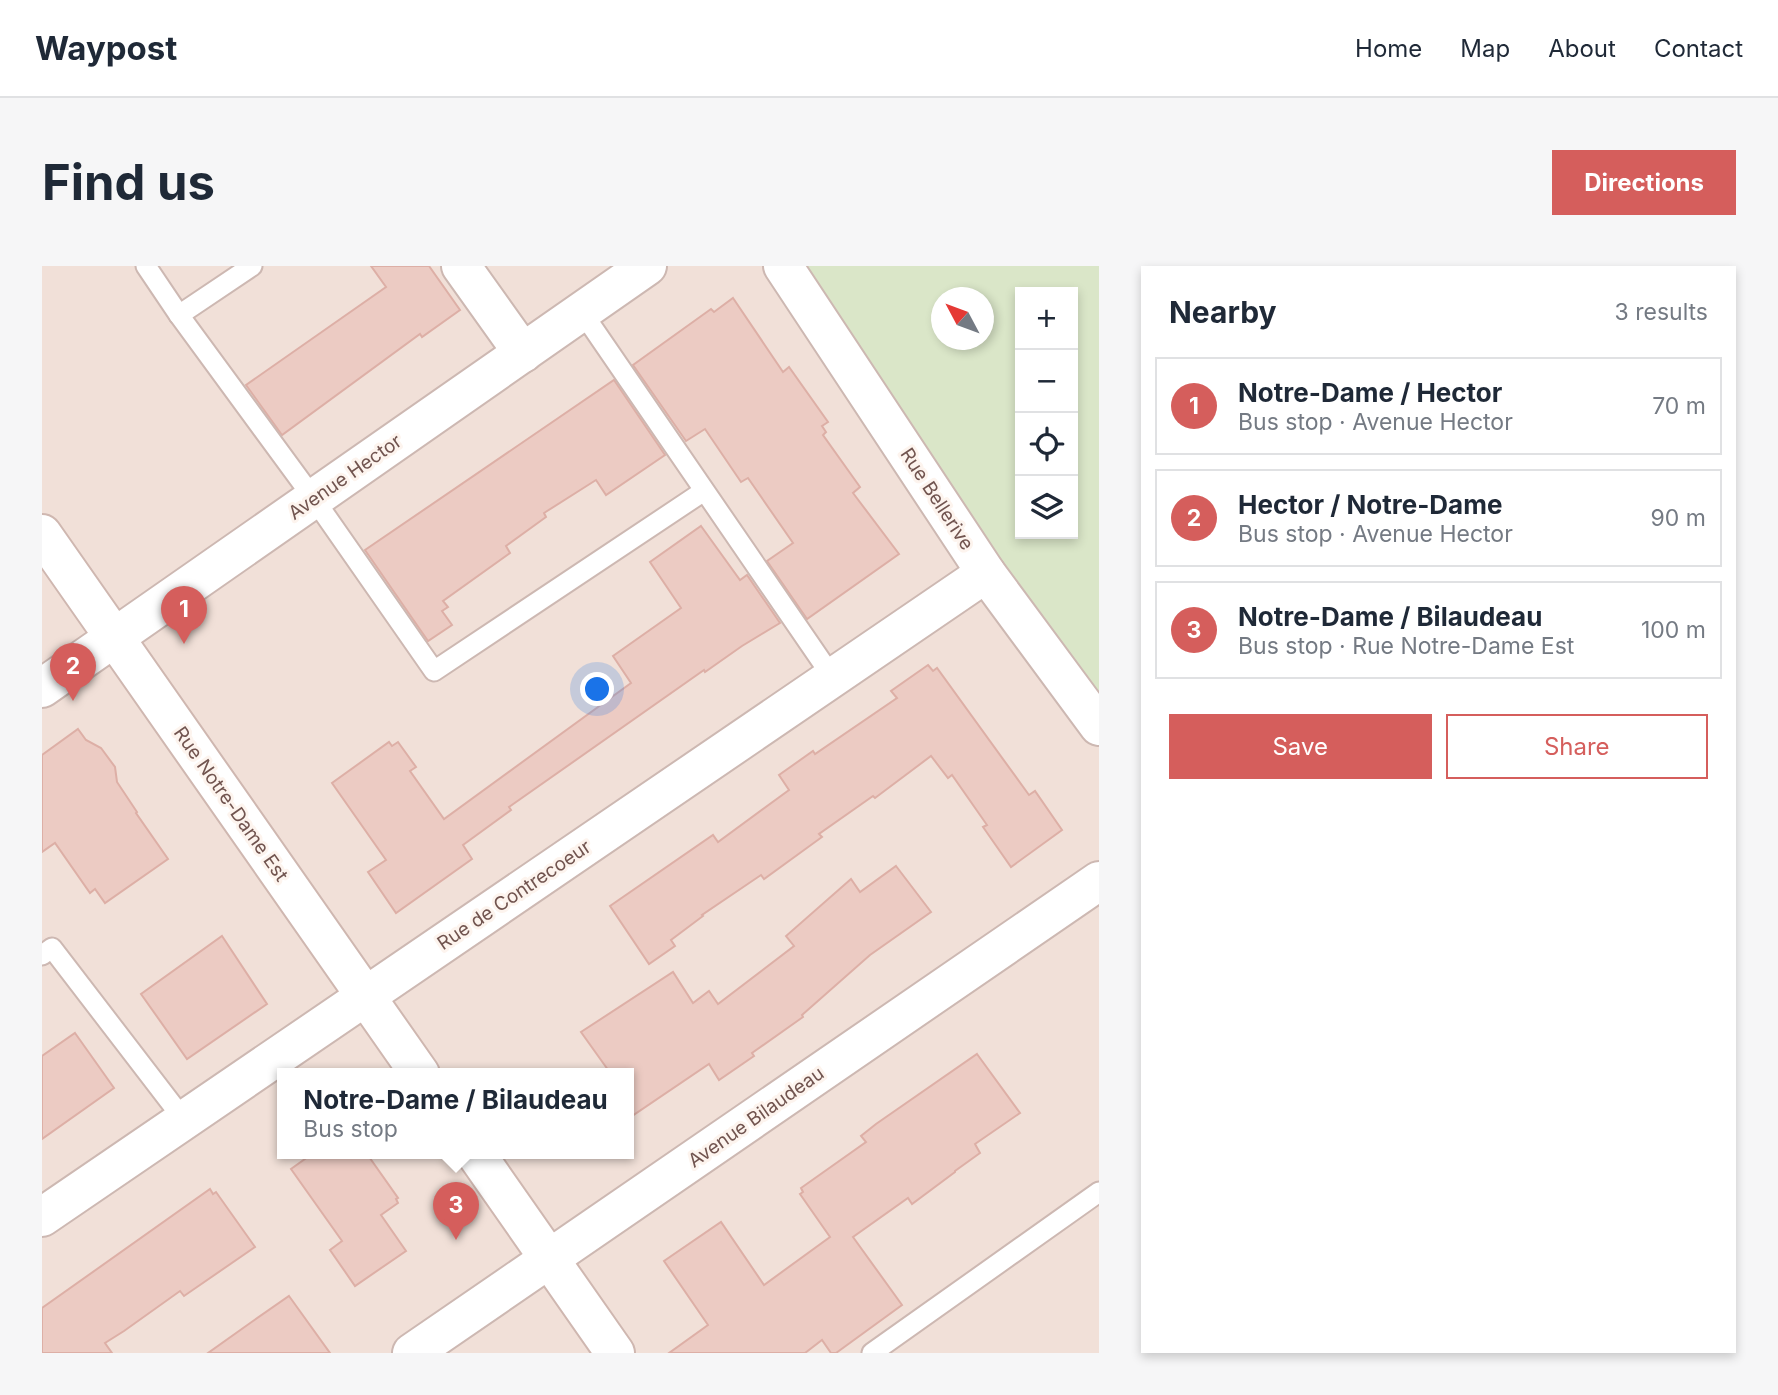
<!DOCTYPE html>
<meta charset="utf-8">
<style>
body{margin:0;font-family:Inter,sans-serif;background:#f6f6f7;color:#1f2937}
.controls{position:absolute;right:21px;top:21px;display:grid;overflow:hidden;border-radius:0px;box-shadow:0 4px 10px #0003}
.controls button{width:63px;height:63px;display:grid;place-items:center;padding:0;border:0;border-bottom:2px solid #e0e1e3;background:#fff;color:#1f2937;font:35px sans-serif}
.compass{position:absolute;left:889px;top:21px;width:63px;height:63px;border-radius:50%;background:#fff;box-shadow:0 4px 10px #0003;rotate:311deg}
.you{position:absolute;left:556px;top:424px;width:24px;height:24px;margin:-18px;border:5px solid #fff;border-radius:50%;background:#1a73e8;box-shadow:0 0 0 10px #1a73e833}
.badge{display:grid;place-items:center;width:46px;height:46px;border-radius:50%;background:#d55e5c;color:#fff;font-size:23px;font-weight:700}
.pin{position:absolute;translate:-50% -58px;filter:drop-shadow(0 2px 4px #0008)}
.pin::after{content:'';position:absolute;top:37px;width:24px;height:21px;background:inherit;clip-path:polygon(0 0,100% 0,50% 100%)}
.popup{position:absolute;left:235px;top:802px;width:357px;height:91px;box-sizing:border-box;display:grid;place-content:center;border-radius:0px;background:#fff;filter:drop-shadow(0 2px 5px #0005);font-size:23px;white-space:nowrap;color:#747a83}
.popup b{font-size:26px;color:#1f2937}
.popup::after{content:'';position:absolute;left:50%;top:100%;margin-left:-14px;border:14px solid transparent;border-top-color:#fff}
.list{margin:0;padding:0;list-style:none}
h2{display:flex;justify-content:space-between;align-items:center;height:91px;margin:0;padding:0 28px;font-size:30px}
h2 small{font-size:23px;font-weight:400;color:#747a83}
.list li{display:grid;grid-template-columns:46px 1fr auto;gap:21px;align-items:center;box-sizing:border-box;height:98px;margin:0 14px 14px;padding:0 14px;border:2px solid #e0e1e3;border-radius:0px}
.list b{display:block;font-size:26px;white-space:nowrap}
.list p{margin:0;font-size:23px;white-space:nowrap;color:#747a83}
.list em{font-size:23px;font-style:normal;color:#747a83}
.actions{display:flex;gap:14px;padding:21px 28px}
.actions a{flex:1;padding:16px 0;border:2px solid #d55e5c;border-radius:0px;text-align:center;font-size:24px;color:#d55e5c}
.actions .main{background:#d55e5c;color:#fff}
.icon{flex:none;width:38px;height:38px;fill:none;stroke:currentColor;stroke-width:2;stroke-linecap:round;stroke-linejoin:round}
.map{position:relative;flex:none;width:1057px;height:1087px;overflow:hidden;border-radius:0px}
header{display:flex;align-items:center;gap:42px;box-sizing:border-box;height:98px;padding:0 35px;background:#fff;border-bottom:2px solid #e0e1e3}
header strong{font-size:33px}
nav{display:flex;gap:38px;margin-inline-start:auto;font-size:24px}
.intro{display:flex;align-items:center;justify-content:space-between;box-sizing:border-box;height:168px;padding:0 42px}
h1{margin:0;font-size:49px}
.button{padding:18px 32px;border-radius:0px;background:#d55e5c;color:#fff;font-size:24px;font-weight:700}
main{display:flex;gap:42px;padding:0 42px}
aside{flex:1;background:#fff;border-radius:0px;box-shadow:0 4px 10px #0003}
.map>svg:first-child{display:block}
.residential{fill:#f1e0d8;fill-rule:evenodd}
.green{fill:#dae6c8;fill-rule:evenodd}
.building{fill:#eccbc3;stroke:#ddafa6;stroke-width:2}
.lines{fill:none;stroke-linecap:round;stroke-linejoin:round}
.lane-casing{stroke:#cdb8b2;stroke-width:23}
.street-casing{stroke:#cdb8b2;stroke-width:42}
.secondary-casing{stroke:#cfb7b0;stroke-width:42}
.lane{stroke:#fff;stroke-width:19}
.street{stroke:#fff;stroke-width:38}
.secondary{stroke:#fff;stroke-width:38}
.labels{text-anchor:middle;dominant-baseline:central;stroke-width:6;stroke-linejoin:round;paint-order:stroke}
.street-label{font-size:19px;fill:#71544f;stroke:#fdf4ee}
</style>
<header>
<strong>Waypost</strong>
<nav><a>Home</a><a>Map</a><a>About</a><a>Contact</a></nav>
</header>
<div class="intro"><h1>Find us</h1><a class="button">Directions</a></div>
<main>
<div class="map">
<svg width="1057" height="1087" viewBox="0 0 1057 1087">
<rect width="100%" height="100%" fill="#faefe8"/>
<!-- residential -->
<path class="residential" d="M0 0H741L1057 460V1087H0ZM241 808H587V888H241Z"/>
<!-- green -->
<path class="green" d="M754 0H1057V441ZM978 26H1031V268H978ZM900 32H942V74H900Z"/>
<!-- building -->
<g class="building">
<polygon points="329,0 387,0 418,44 380,71 378,68 240,169 204,119 344,21"/>
<polygon points="691,32 741,106 747,101 786,156 780,160 784,166 781,169 818,221 811,227 857,288 765,353 725,295 751,277 706,212 699,216 663,163 644,175 591,99 669,43 672,46"/>
<polygon points="572,114 623,189 564,229 554,214 502,247 504,251 464,280 468,287 401,335 406,341 400,345 410,359 386,375 323,284"/>
<polygon points="659,260 698,314 705,309 738,357 700,380 663,406 662,404 467,541 469,544 421,579 430,593 354,647 326,606 344,594 290,517 347,476 350,480 356,476 374,501 368,505 402,553 589,417 571,390 639,342 608,296"/>
<polygon points="886,399 891,405 895,402 987,529 993,525 1020,564 969,601 941,561 945,559 910,509 906,512 889,490 833,532 831,530 777,568 780,571 722,613 719,609 660,649 661,650 629,674 633,680 607,698 568,640 671,569 676,576 747,524 737,509 771,485 773,488 855,432 849,425"/>
<polygon points="36,463 44,474 59,482 73,501 75,516 95,546 94,547 126,593 63,637 53,623 48,627 13,577 0,586 0,489"/>
<polygon points="854,600 889,646 828,689 760,749 761,751 710,787 712,790 677,814 667,798 587,852 587,808 569,808 539,766 631,706 651,737 667,725 676,738 752,680 744,670 809,613 818,626"/>
<polygon points="180,670 225,738 145,793 99,728"/>
<polygon points="33,767 72,822 0,873 0,790"/>
<polygon points="935,788 978,847 933,878 938,887 913,905 913,906 870,938 866,932 811,971 860,1039 794,1087 789,1087 780,1074 763,1087 627,1087 666,1059 622,995 679,956 722,1019 788,971 758,928 761,926 759,922 824,876 819,870 834,858"/>
<polygon points="270,888 325,888 356,932 354,933 356,937 339,949 364,985 313,1020 288,984 300,975 249,903"/>
<polygon points="168,923 171,928 174,926 213,981 142,1030 138,1025 82,1065 63,1077 70,1087 0,1087 0,1042"/>
<polygon points="247,1030 288,1087 166,1087 211,1055"/>
</g>
<g class="lines">
<!-- lane casing -->
<g class="lane-casing">
<g id="lane">
<polyline points="104,0 137,49"/>
<polyline points="210,0 137,49 272,233 392,405 662,225"/>
<polyline points="540,46 791,412"/>
<polyline points="0,689 10,682 142,854"/>
<polyline points="830,1087 1057,926"/>
</g>
</g>
<!-- street casing -->
<g class="street-casing">
<g id="street">
<polyline points="419,0 481,87"/>
<polyline points="741,0 944,307 1057,460"/>
<polyline points="0,422 605,0"/>
<polyline points="0,951 944,307"/>
<polyline points="370,1087 1057,615"/>
</g>
</g>
<!-- secondary casing -->
<g class="secondary-casing">
<g id="secondary">
<polyline points="0,268 378,808"/>
<polyline points="434,888 573,1087"/>
</g>
</g>
<!-- lane -->
<use href="#lane" class="lane"/>
<!-- street -->
<use href="#street" class="street"/>
<!-- secondary -->
<use href="#secondary" class="secondary"/>
</g>
<g class="labels">
<!-- street labels -->
<g class="street-label">
<text transform="translate(303 211) rotate(-35)">Avenue Hector</text>
<text transform="translate(895 233) rotate(57)">Rue Bellerive</text>
<text transform="translate(189 538) rotate(55)">Rue Notre-Dame Est</text>
<text transform="translate(472 629) rotate(-34)">Rue de Contrecoeur</text>
<text transform="translate(714 851) rotate(-35)">Avenue Bilaudeau</text>
</g>
</g>
</svg>
<div class="controls">
<button>+</button>
<button>−</button>
<button><svg class="icon" aria-label="locate" viewBox="0 0 24 24"><circle cx="12" cy="12" r="6"/><path d="M12 2v4M12 18v4M2 12h4M18 12h4"/></svg></button>
<button><svg class="icon" aria-label="layers" viewBox="0 0 24 24"><path d="M12 4l9 5-9 5-9-5zM3 14l9 5 9-5"/></svg></button>
</div>
<svg class="compass" viewBox="-18 -18 36 36"><path d="M0-13l5 13h-10z" fill="#e53935"/><path d="M0 13l5-13h-10z" fill="#747a83"/></svg>
<div class="you"></div>
<div class="pin badge" style="left:142px;top:378px">1</div>
<div class="pin badge" style="left:31px;top:435px">2</div>
<div class="pin badge" style="left:414px;top:974px">3</div>
<div class="popup"><b>Notre-Dame / Bilaudeau</b>Bus stop</div>
</div>
<aside>
<h2>Nearby<small>3 results</small></h2>
<ul class="list">
<li><span class="badge">1</span><div><b>Notre-Dame / Hector</b><p>Bus stop · Avenue Hector</p></div><em>70 m</em></li>
<li><span class="badge">2</span><div><b>Hector / Notre-Dame</b><p>Bus stop · Avenue Hector</p></div><em>90 m</em></li>
<li><span class="badge">3</span><div><b>Notre-Dame / Bilaudeau</b><p>Bus stop · Rue Notre-Dame Est</p></div><em>100 m</em></li>
</ul>
<div class="actions"><a class="main">Save</a><a>Share</a></div>
</aside>
</main>
